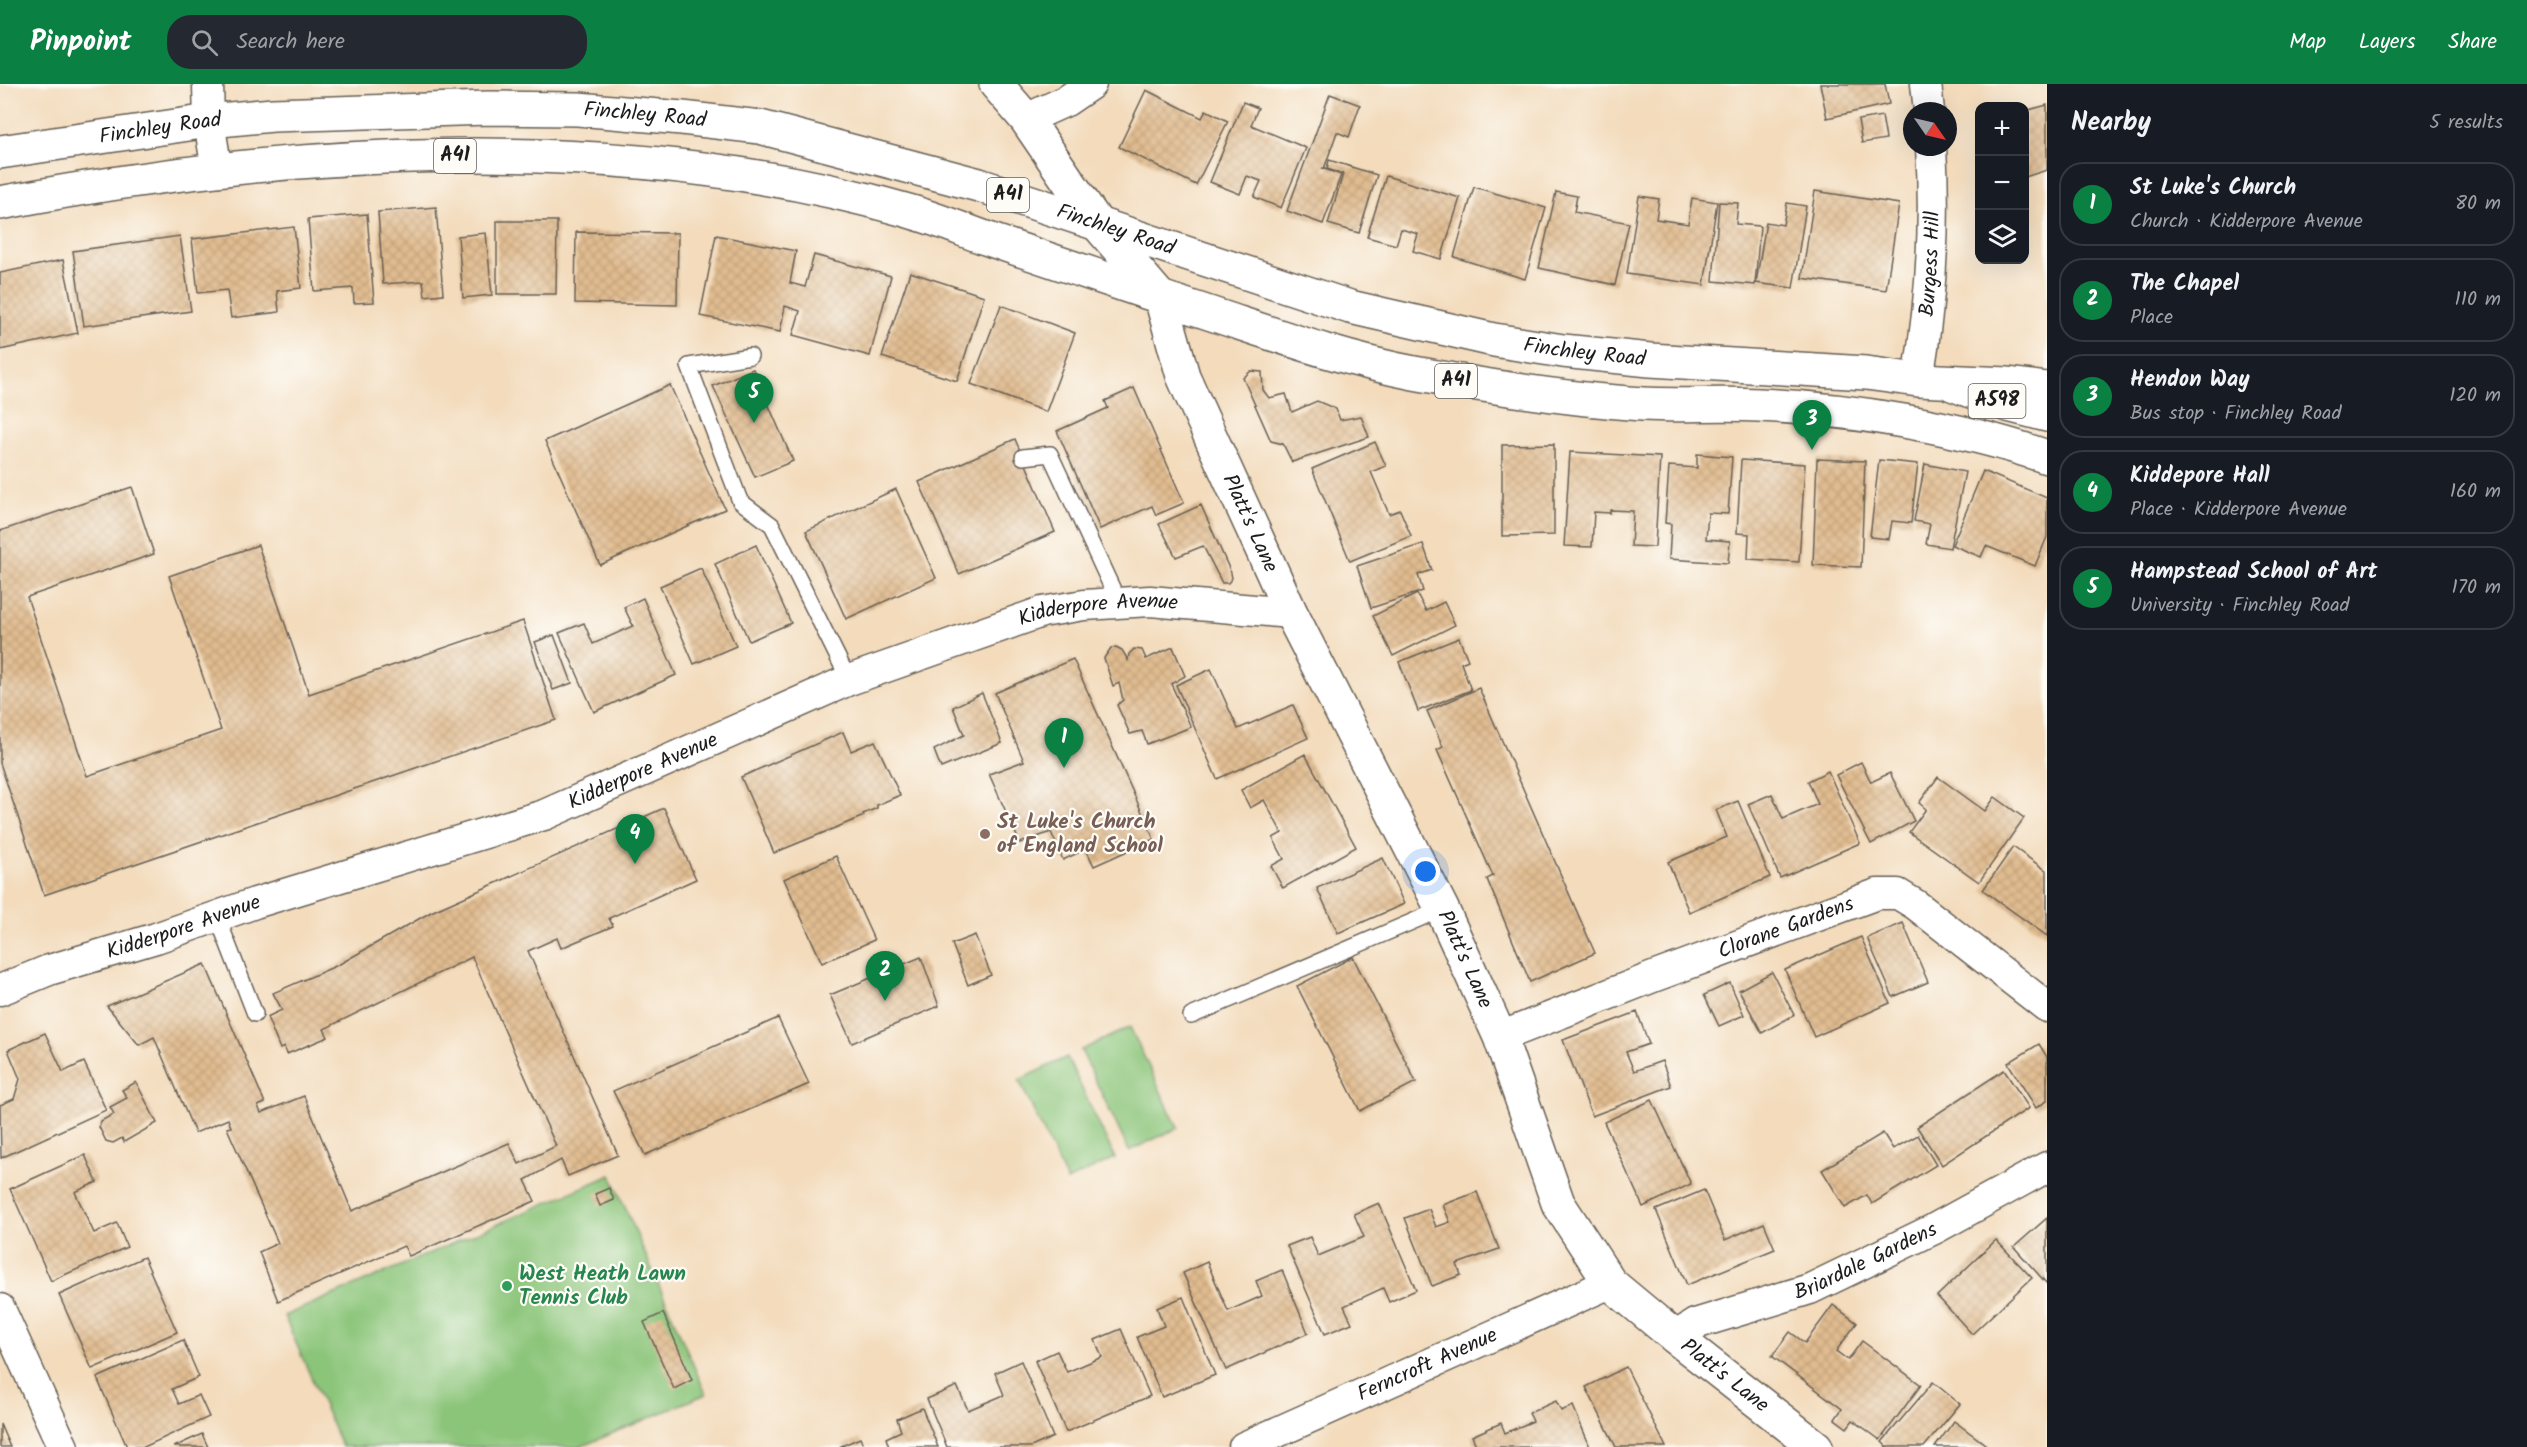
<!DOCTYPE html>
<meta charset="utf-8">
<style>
body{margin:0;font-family:Kalam,sans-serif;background:#242831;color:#f1f3f6}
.controls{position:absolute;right:18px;top:18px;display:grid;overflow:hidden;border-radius:12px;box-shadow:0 6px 24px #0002}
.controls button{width:54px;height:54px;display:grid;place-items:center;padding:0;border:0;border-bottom:2px solid #363941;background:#171b24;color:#f1f3f6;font:30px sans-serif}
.compass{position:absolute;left:1903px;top:18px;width:54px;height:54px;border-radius:50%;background:#171b24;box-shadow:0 6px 24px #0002;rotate:124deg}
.you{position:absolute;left:1426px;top:788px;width:21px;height:21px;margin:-15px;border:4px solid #fff;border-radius:50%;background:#1a73e8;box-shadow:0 0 0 9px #1a73e833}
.badge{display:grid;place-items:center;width:39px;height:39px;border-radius:50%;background:#0b8043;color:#fff;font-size:20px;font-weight:700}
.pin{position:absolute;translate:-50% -50px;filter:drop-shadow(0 2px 3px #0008)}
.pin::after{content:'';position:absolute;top:32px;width:21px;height:18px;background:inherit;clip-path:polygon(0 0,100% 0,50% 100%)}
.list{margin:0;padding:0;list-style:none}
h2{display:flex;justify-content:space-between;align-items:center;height:78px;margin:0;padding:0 24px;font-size:26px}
h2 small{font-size:20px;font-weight:400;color:#9ea1a6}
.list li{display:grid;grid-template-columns:39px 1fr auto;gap:18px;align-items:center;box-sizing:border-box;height:84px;margin:0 12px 12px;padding:0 12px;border:2px solid #363941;border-radius:24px}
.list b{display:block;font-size:22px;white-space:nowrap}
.list p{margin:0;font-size:20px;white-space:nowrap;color:#9ea1a6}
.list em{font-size:20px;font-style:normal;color:#9ea1a6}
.icon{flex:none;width:33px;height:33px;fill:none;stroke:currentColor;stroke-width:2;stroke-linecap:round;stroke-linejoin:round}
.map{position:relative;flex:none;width:2047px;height:1363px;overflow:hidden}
header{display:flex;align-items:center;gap:36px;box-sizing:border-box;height:84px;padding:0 30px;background:#0b8043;color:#fff}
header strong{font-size:28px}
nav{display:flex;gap:33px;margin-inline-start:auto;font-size:21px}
.search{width:420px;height:54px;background:#242831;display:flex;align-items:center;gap:15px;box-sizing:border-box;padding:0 21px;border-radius:24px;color:#9ea1a6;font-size:22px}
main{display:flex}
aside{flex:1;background:#171b24}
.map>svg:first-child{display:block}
.green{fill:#8bc579;stroke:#54704a;stroke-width:1.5}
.building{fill:url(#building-cross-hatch)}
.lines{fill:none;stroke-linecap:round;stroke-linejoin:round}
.service-casing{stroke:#675f54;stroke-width:18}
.minor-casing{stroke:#675f54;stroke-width:33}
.tertiary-casing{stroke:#675f54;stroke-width:36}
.secondary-casing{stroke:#675f54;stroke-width:36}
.primary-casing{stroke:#675f54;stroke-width:36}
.trunk-casing{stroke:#675f54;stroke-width:36}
.service{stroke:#fff;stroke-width:15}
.minor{stroke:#fff;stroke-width:30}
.tertiary{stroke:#fff;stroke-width:33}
.secondary{stroke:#fff;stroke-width:33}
.primary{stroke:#fff;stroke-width:33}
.trunk{stroke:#fff;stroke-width:33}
.education-dot{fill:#8d6e63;stroke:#fdfcf7;stroke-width:2}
.leisure-dot{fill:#2e9e5b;stroke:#fdfcf7;stroke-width:2}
.labels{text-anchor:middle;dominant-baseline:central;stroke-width:4.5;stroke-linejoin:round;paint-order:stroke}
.shield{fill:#fdfcf7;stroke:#605f5e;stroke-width:1.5}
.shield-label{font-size:20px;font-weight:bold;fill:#1c1c1c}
.street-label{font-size:21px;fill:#1c1c1c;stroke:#fdfcf7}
.education-label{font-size:21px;font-weight:bold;fill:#785e54;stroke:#fdfcf7;text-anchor:start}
.leisure-label{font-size:21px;font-weight:bold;fill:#27864d;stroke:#fdfcf7;text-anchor:start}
</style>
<header>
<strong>Pinpoint</strong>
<div class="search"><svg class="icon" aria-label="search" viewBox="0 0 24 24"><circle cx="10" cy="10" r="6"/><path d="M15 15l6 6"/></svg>Search here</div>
<nav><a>Map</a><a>Layers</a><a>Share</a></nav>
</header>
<main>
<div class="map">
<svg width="2047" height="1363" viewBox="0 0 2047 1363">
<defs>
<pattern id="building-cross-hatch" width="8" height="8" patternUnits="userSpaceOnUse" patternTransform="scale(1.5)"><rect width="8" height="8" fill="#e1bc90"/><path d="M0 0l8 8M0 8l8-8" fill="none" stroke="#c0a17c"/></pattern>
</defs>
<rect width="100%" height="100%" fill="#fdfcf7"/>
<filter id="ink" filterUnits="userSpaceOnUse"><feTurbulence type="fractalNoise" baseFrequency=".0167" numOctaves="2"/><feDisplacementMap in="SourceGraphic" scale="12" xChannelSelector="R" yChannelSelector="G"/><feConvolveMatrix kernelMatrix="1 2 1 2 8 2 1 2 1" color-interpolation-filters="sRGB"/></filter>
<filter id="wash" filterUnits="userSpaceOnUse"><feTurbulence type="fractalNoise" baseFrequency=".008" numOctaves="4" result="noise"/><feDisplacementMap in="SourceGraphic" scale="24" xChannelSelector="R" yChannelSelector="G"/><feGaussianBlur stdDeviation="1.35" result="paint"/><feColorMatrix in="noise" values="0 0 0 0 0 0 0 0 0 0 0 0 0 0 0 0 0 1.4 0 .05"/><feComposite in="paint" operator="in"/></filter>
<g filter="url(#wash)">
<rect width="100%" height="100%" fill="#f3dbbc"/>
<!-- green -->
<g class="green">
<polygon points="1130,943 1178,1044 1129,1067 1081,966"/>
<polygon points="1067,973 1115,1074 1067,1097 1019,996"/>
<polygon points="611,1091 706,1310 580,1363 342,1363 284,1232"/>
</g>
<g id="blocks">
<!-- building -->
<g class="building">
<polygon points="1820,0 1885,0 1889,20 1827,34"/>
<polygon points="1146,6 1202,34 1206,26 1228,37 1196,101 1119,63"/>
<polygon points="1330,10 1360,21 1349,53 1337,48 1324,85 1322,84 1341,91 1323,140 1287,127"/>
<polygon points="1243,18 1258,24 1251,41 1306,64 1281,124 1254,113 1261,97 1247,92 1240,110 1210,98"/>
<polygon points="2047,21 2047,86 2025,93 2025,27"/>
<polygon points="1882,32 1886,55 1862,59 1858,36"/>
<polygon points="1329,76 1377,91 1359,149 1328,140 1343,90 1327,85"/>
<polygon points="1386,92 1460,114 1441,175 1413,167 1418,150 1401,145 1396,161 1367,153"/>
<polygon points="1474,103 1546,124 1525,195 1454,173"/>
<polygon points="1815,107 1899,120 1886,206 1802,194"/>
<polygon points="1556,108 1577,112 1574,128 1629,139 1615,201 1539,184"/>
<polygon points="1639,112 1659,115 1656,135 1688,140 1692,114 1717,118 1704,201 1627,190"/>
<polygon points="1719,118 1738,119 1736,140 1760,142 1755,201 1713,197"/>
<polygon points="1787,119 1806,122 1793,204 1756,199 1766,138 1783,141"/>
<polygon points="436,123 443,210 425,212 423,197 383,200 378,128"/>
<polygon points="367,130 374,218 354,219 353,204 314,207 308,135"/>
<polygon points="497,137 557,137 556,210 497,210"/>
<polygon points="294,143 301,204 277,207 279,228 231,234 227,206 198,209 192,155"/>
<polygon points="576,148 678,149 677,221 575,219"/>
<polygon points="486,149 492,211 463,214 458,152"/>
<polygon points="716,151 796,167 790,199 805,203 814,171 891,192 870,272 793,251 800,227 785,222 780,248 700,232"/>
<polygon points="180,152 191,227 84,242 73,167"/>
<polygon points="63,176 78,249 0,266 0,189"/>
<polygon points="910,188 984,212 957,297 882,273"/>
<polygon points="1001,221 1075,249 1046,328 971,300"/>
<polygon points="753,285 793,377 755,393 713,302"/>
<polygon points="1251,287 1262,288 1263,306 1269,314 1286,310 1292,328 1317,317 1336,325 1340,336 1361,332 1369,353 1292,378 1283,360 1271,357 1243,294"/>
<polygon points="670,301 725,425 600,481 545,357"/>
<polygon points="1134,304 1184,419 1156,431 1152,422 1100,445 1057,347 1108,324 1105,317"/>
<polygon points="1015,355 1055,448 959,490 919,398"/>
<polygon points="1375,358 1386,382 1371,388 1389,430 1400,426 1411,452 1350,477 1312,385"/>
<polygon points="1554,360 1554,451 1502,452 1502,361"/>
<polygon points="1570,368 1660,373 1655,463 1631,462 1633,427 1610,426 1610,429 1594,428 1592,463 1564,462"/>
<polygon points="1697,370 1732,373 1728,430 1708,429 1706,455 1730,457 1728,479 1669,475 1671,440 1665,439 1669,382 1697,384"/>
<polygon points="1817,375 1865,377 1861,483 1813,481"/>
<polygon points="1741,376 1805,380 1799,478 1748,475 1749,450 1737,449"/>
<polygon points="1879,376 1918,380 1911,439 1892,437 1889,455 1870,453"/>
<polygon points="1925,380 1965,388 1950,464 1926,460 1930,440 1914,437"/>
<polygon points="1983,387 2047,414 2047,453 2035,482 1986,462 1981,473 1952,461"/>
<polygon points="132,403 154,470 27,513 87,692 221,646 169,492 258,461 309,610 523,537 556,636 44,811 0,679 0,447"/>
<polygon points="896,405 936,494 846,535 806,447"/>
<polygon points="1201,421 1231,489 1232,494 1228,499 1222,499 1203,462 1176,473 1159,440"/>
<polygon points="1423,460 1432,486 1418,491 1423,507 1371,524 1357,482"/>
<polygon points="756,461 791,539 749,557 715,480"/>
<polygon points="701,484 736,562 694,580 660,502"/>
<polygon points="1417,510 1426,527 1444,518 1455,541 1393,572 1373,532"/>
<polygon points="643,514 676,591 594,628 559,549 584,539 593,560 633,542 624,523"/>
<polygon points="554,551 572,599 553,606 535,558"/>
<polygon points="1459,554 1468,576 1461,579 1471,606 1418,627 1399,578"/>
<polygon points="1116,563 1122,566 1128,576 1129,570 1134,565 1142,566 1146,575 1173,563 1185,592 1171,600 1191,643 1147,660 1142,647 1130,650 1117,621 1123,616 1119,599 1113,602 1104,574 1111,564"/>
<polygon points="1073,575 1154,755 1094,782 1086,765 1063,776 1051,748 1020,759 989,690 1024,677 995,609"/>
<polygon points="1211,585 1238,645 1293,621 1308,654 1217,695 1176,601"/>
<polygon points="1479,604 1595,869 1530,898 1487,795 1493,792 1437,666 1443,663 1427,627"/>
<polygon points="982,609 1002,659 941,684 934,666 964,651 953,623"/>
<polygon points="843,648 851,667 875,657 900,711 877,721 877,724 863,730 864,732 774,769 741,693"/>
<polygon points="1305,670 1356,763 1283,804 1271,782 1284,775 1273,754 1282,749 1264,716 1250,724 1241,706"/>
<polygon points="1861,678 1871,698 1890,689 1914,737 1871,760 1836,691"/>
<polygon points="1828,687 1860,759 1780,794 1748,720 1772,710 1783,735 1818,720 1808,697"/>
<polygon points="1938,693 1985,727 1995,713 2024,734 1979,798 1909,748 1926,725 1919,719"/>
<polygon points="1738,717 1770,793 1689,828 1668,778 1727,753 1716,726"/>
<polygon points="664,724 696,795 609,834 613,842 561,864 557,854 528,867 618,1071 568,1092 561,1076 525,1096 535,1117 409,1172 404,1162 278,1217 259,1168 278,1159 227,1044 231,1043 228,1035 195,1049 154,953 139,961 107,922 205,880 265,1019 258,1022 261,1029 304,1012 352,1127 509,1059 519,1080 556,1062 472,873 324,945 328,953 287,970 284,963 280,965 267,933 282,926 273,909 338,881 431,828"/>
<polygon points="2013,763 2047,787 2047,852 1983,806"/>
<polygon points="836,772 874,856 822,879 784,795"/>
<polygon points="1383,774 1404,820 1338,849 1317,804"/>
<polygon points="1903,839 1928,898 1893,913 1867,854"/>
<polygon points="975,851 991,891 968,901 952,860"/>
<polygon points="1861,853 1890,919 1814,953 1785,886"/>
<polygon points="921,873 939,922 852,959 830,911"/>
<polygon points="1353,873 1416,998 1360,1027 1297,902"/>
<polygon points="1772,888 1794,931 1762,949 1739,906"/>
<polygon points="1730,899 1744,931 1719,942 1704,911"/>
<polygon points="1637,928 1649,960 1626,968 1634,987 1662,977 1671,1002 1592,1032 1563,956"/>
<polygon points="778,934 809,1000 645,1071 613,1007"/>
<polygon points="45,949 63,988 84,978 106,1026 1,1074 0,1021 14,1015 20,995 8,966"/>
<polygon points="2039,960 2047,973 2047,1017 2036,1024 2008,979"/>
<polygon points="2004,986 2029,1024 1942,1081 1917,1043"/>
<polygon points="136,998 157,1039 124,1058 122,1054 113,1059 106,1057 99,1043 101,1037 114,1030 110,1023 127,1014 122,1006"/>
<polygon points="1652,1016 1691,1100 1643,1123 1604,1038"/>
<polygon points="1883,1049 1893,1065 1918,1051 1936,1081 1872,1120 1867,1111 1845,1124 1822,1086"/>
<polygon points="85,1071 97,1098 75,1108 94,1149 117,1139 127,1163 51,1197 10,1105"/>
<polygon points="609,1104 614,1116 600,1122 595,1110"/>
<polygon points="1704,1106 1725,1156 1764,1139 1775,1165 1687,1201 1656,1126"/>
<polygon points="1477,1108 1499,1165 1457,1180 1461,1191 1432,1202 1405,1134 1429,1125 1436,1143 1450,1138 1443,1121"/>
<polygon points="1379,1119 1416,1206 1389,1218 1383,1204 1344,1222 1352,1239 1325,1250 1287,1162 1310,1153 1318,1172 1364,1153 1354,1130"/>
<polygon points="2047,1134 2047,1200 2014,1163"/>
<polygon points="1996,1156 2032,1194 1972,1250 1937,1212"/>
<polygon points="144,1173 177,1248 92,1285 59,1211"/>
<polygon points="1207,1178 1228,1227 1262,1212 1256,1197 1282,1186 1308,1249 1226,1286 1183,1189"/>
<polygon points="1183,1213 1215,1291 1162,1313 1137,1253 1164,1242 1157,1224"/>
<polygon points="1833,1221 1857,1239 1836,1267 1848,1276 1862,1257 1921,1301 1880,1356 1853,1336 1847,1344 1835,1335 1842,1325 1772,1272 1790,1248 1805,1259"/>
<polygon points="663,1229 692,1296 674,1305 644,1238"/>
<polygon points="1121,1245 1150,1312 1066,1348 1035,1277 1057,1267 1067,1288 1102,1273 1095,1256"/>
<polygon points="183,1256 199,1293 172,1305 179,1320 199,1311 209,1333 144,1363 127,1363 97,1294"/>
<polygon points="1021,1277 1053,1353 1031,1363 947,1363 927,1315 957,1302 968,1326 1004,1311 995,1289"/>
<polygon points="1626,1283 1666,1363 1616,1363 1586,1303"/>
<polygon points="1933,1298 1960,1320 1924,1363 1887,1363 1882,1358"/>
<polygon points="1556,1317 1561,1327 1573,1322 1590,1363 1472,1363 1476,1361 1472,1352 1501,1339 1505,1349 1533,1337 1529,1329"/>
<polygon points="922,1324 938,1363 889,1363 886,1354 901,1347 897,1335"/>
<polygon points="1954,1337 1989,1363 1935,1363"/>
<polygon points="0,1340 6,1354 10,1363 0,1363"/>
<polygon points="202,1350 208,1363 174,1363"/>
<polygon points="860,1354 864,1363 839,1363"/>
</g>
</g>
</g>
<g filter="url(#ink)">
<use href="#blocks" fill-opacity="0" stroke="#675f54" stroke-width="1.5"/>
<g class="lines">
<!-- service casing -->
<g class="service-casing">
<g id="service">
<polyline points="750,272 689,282 740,417 772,441 849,596"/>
<polyline points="1023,373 1050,370 1119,519"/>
<polyline points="217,832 255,930"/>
<polyline points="1191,932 1442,825"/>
</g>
</g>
<!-- minor casing -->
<g class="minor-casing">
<g id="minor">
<polyline points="208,0 209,37 217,87"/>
<polyline points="1926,0 1929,27"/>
<polyline points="1026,35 1066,17 1091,0"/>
<path id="s1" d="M1918 296C1931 218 1936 142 1931 63"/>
<path id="s2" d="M0 906 49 886 156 854 255 819 544 731 849 596 1042 528 1084 521 1150 517 1291 529"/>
<path id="s3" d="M1500 953 1653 893 1877 810H1898L1916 821 2047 923"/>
<polyline points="0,1225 63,1363"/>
<path id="s4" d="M1675 1253 1695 1240 1810 1205 1934 1145 2047 1083"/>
<path id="s5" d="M1244 1363 1610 1199"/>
</g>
</g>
<!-- tertiary casing -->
<g class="tertiary-casing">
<g id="tertiary">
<path id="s6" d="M1161 214 1183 292 1191 310 1291 529 1442 825 1500 953 1558 1119 1610 1199 1675 1253 1816 1363"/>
</g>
</g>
<!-- secondary casing -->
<g class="secondary-casing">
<polyline id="secondary" points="996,0 1026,35 1099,142 1161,214"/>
</g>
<!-- primary casing -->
<g class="primary-casing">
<polyline id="primary" points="1952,300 2008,321 2047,331"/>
</g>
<!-- trunk casing -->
<g class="trunk-casing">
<g id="trunk">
<path id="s7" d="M0 68 209 37 273 31 488 24 578 25 682 34 760 43 979 101 1350 223 1494 256 1563 267 1650 276 1866 289 1918 296 2008 300 2047 305"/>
<path d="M0 119C288 64 621 44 905 126 935 134 965 147 994 157 1074 184 1153 211 1233 237 1293 257 1352 277 1414 289 1490 303 1566 315 1643 320 1682 322 1720 319 1759 321 1850 325 1961 343 2047 373"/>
</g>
</g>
<!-- service -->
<use href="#service" class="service"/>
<!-- minor -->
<use href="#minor" class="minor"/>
<!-- tertiary -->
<use href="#tertiary" class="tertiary"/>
<!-- secondary -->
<use href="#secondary" class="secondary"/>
<!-- primary -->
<use href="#primary" class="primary"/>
<!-- trunk -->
<use href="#trunk" class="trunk"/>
</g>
</g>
<!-- markers -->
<circle class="education-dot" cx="985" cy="750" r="6"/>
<circle class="leisure-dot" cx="507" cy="1202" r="6"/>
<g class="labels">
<!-- shield labels -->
<g class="shield">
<rect x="434" y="55" width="42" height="34" rx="4.5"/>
<rect x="987" y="94" width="42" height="34" rx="4.5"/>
<rect x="1435" y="280" width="42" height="34" rx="4.5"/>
<rect x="1968.5" y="300" width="57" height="34" rx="4.5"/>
</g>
<g class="shield-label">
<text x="455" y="72">A41</text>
<text x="1008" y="111">A41</text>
<text x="1456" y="297">A41</text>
<text x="1997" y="317">A598</text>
</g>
<!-- street labels -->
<g class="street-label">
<text stroke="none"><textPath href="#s7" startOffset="648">Finchley Road</textPath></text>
<text stroke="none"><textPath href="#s7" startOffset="162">Finchley Road</textPath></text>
<text stroke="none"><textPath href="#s7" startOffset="1134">Finchley Road</textPath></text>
<text stroke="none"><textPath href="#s1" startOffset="117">Burgess Hill</textPath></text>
<text stroke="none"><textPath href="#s7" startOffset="1620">Finchley Road</textPath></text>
<text stroke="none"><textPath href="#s6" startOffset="243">Platt's Lane</textPath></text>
<text stroke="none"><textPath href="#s2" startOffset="1166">Kidderpore Avenue</textPath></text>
<text stroke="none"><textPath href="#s2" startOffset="680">Kidderpore Avenue</textPath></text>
<text stroke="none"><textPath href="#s2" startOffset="194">Kidderpore Avenue</textPath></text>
<text stroke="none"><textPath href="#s3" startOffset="306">Clorane Gardens</textPath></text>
<text stroke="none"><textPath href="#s6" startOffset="729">Platt's Lane</textPath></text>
<text stroke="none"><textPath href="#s4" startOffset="206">Briardale Gardens</textPath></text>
<text stroke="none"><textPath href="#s5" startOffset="201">Ferncroft Avenue</textPath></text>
<text stroke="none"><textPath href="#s6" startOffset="1233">Platt's Lane</textPath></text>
</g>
<!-- education labels -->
<g class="education-label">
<text x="997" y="738">St Luke's Church<tspan x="997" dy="24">of England School</tspan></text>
</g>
<!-- leisure labels -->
<g class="leisure-label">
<text x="519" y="1190">West Heath Lawn<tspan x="519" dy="24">Tennis Club</tspan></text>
</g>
</g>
</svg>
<div class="controls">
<button>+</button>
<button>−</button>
<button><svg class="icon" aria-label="layers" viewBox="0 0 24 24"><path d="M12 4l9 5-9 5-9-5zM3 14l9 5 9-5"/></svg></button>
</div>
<svg class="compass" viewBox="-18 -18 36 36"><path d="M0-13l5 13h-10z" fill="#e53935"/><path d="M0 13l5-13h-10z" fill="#9ea1a6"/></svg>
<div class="you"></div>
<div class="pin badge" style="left:1064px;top:684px">1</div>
<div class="pin badge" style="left:885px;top:917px">2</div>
<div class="pin badge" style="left:1812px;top:366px">3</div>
<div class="pin badge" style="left:635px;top:780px">4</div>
<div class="pin badge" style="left:754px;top:339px">5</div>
</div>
<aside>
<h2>Nearby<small>5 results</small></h2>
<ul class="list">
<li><span class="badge">1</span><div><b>St Luke's Church</b><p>Church · Kidderpore Avenue</p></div><em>80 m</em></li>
<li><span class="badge">2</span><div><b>The Chapel</b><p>Place</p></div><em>110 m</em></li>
<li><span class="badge">3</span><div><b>Hendon Way</b><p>Bus stop · Finchley Road</p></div><em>120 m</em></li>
<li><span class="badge">4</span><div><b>Kiddepore Hall</b><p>Place · Kidderpore Avenue</p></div><em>160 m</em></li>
<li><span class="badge">5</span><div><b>Hampstead School of Art</b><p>University · Finchley Road</p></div><em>170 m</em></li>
</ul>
</aside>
</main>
